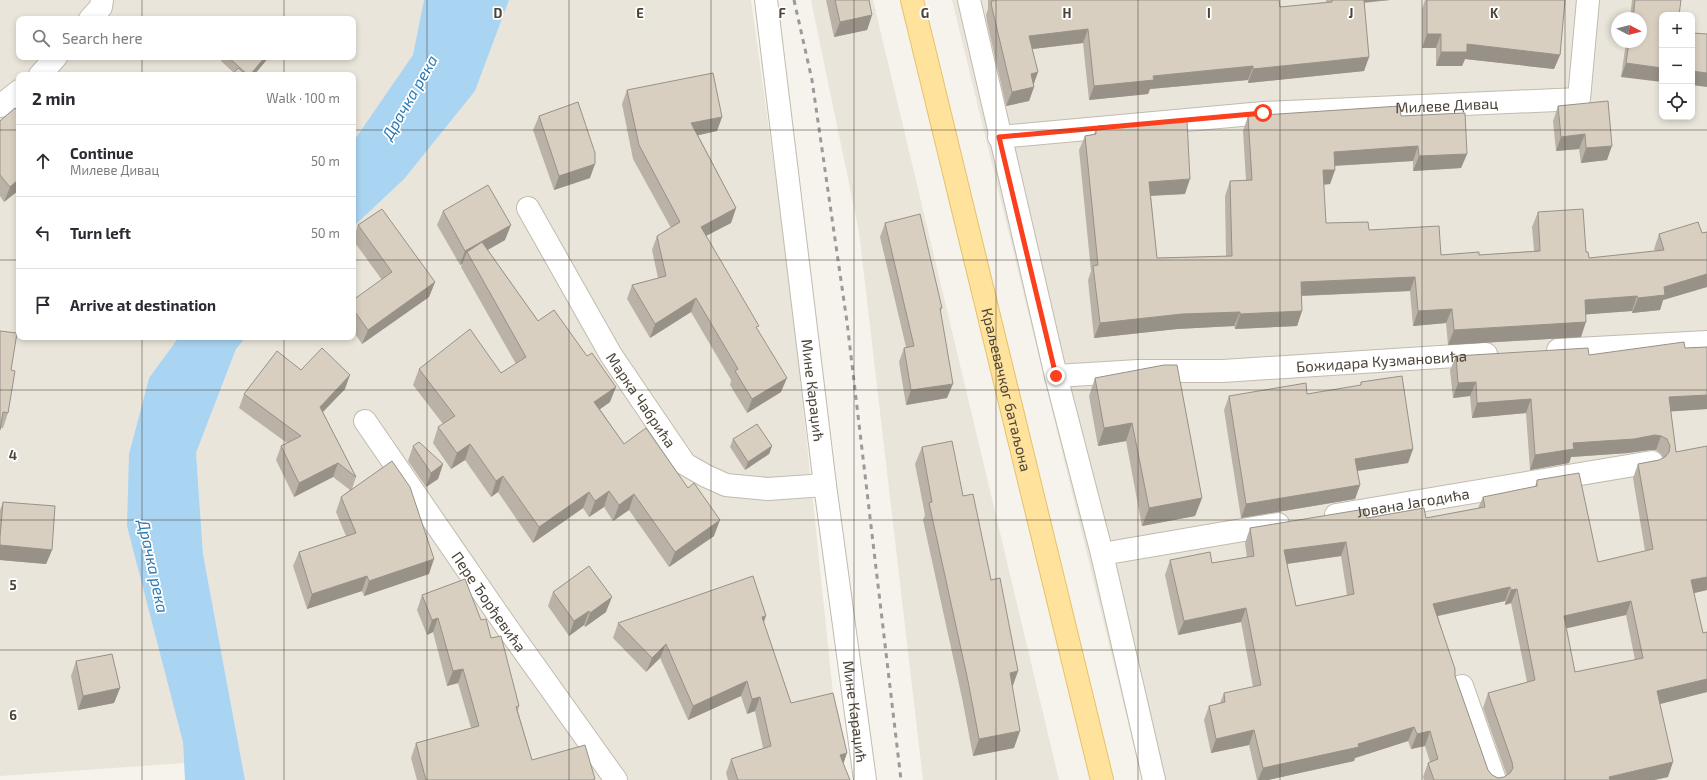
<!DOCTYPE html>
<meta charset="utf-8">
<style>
body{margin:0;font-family:"Exo 2",sans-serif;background:#f7f7f7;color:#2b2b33}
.controls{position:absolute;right:12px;top:12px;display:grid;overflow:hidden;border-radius:8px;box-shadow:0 2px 6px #0003}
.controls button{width:36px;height:36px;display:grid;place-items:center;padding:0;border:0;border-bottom:1px solid #e1e1e2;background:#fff;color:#2b2b33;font:20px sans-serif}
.compass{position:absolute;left:1611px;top:12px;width:36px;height:36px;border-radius:50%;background:#fff;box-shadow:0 2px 6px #0003;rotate:97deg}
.stop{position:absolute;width:12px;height:12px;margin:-9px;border:3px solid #fc3f1d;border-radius:50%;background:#fff}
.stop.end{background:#fc3f1d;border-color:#fff;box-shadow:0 1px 4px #0008}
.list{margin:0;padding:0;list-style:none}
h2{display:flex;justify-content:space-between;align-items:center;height:52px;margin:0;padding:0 16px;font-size:17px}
h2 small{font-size:13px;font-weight:400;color:#7c7c81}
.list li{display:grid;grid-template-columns:26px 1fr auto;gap:12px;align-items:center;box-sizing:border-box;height:72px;padding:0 16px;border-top:1px solid #e1e1e2}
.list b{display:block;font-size:15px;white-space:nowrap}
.list p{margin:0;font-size:13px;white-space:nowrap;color:#7c7c81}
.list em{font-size:13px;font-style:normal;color:#7c7c81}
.icon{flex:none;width:22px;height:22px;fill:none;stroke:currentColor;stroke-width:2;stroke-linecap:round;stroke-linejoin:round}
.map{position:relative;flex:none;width:1707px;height:780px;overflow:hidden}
.search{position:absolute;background:#fff;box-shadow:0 2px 6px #0003;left:16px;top:16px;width:340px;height:44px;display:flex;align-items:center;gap:10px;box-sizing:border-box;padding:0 14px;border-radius:8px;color:#7c7c81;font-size:15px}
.panel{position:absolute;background:#fff;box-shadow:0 2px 6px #0003;left:16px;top:72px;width:340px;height:268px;border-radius:8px}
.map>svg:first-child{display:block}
.residential{fill:#eae5da;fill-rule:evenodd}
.water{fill:#a9d4f2}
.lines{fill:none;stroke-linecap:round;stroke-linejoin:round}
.minor-casing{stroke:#c2bbae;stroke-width:24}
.major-casing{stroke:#e6c16a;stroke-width:24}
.minor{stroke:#fff;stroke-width:22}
.major{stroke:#ffe39c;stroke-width:22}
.rail{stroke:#9a9a9a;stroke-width:3;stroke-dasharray:5 5;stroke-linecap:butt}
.wall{fill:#bab2a6;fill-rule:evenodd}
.shaded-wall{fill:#979187}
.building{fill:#d8cfc1;stroke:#979187;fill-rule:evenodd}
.route{stroke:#fc3f1d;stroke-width:5}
.grid{fill:none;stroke:#4b4439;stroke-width:1;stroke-opacity:0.55}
.labels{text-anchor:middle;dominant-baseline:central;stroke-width:3.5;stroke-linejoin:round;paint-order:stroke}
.street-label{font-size:15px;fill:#4b4439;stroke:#fff}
.water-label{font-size:16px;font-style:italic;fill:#2e7ab2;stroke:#fff}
.grid-label{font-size:13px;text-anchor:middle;font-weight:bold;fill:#4b4439;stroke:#fff;stroke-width:3.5;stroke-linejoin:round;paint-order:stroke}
</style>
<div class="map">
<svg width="1707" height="780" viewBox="0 0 1707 780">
<rect width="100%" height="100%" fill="#f6f3ec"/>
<!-- residential -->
<g class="residential">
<path d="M0 0H424L414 55 353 142V75H19V337H179L149 378 129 454 183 742 184 763 0 776ZM19 19H353V57H19Z"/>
<polygon points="509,0 751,0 790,281 842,780 245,780 203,554 196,453 236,349 246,337 353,337 353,227 404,178 475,91"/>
<polygon points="811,0 873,0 1059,780 923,780 859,232"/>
<path d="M952 0H1707V780H1142ZM1662 15H1692V117H1662ZM1617 18H1641V42H1617Z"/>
</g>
<!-- water -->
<g class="water">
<polygon points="424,0 509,0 475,91 404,179 353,227 353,142 413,55"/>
<polygon points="179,337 246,337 236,349 196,453 203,554 245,780 185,780 183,742 127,526 129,454 149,378"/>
</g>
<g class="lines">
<!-- minor casing -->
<g class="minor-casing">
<g id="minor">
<path id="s1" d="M766 0 825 485 865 780"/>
<polyline points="969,0 1056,376 1102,554 1154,780"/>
<polyline points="90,19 101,7 102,0"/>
<polyline points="40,75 56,57"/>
<polyline points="0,106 19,91"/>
<path id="s2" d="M999 137 1263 113 1579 99 1588 0"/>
<path id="s3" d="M528 208 611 355 685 464 706 476 726 485 768 489 825 485"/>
<polyline points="1558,350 1707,342"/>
<path id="s4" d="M1056 376 1138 371H1223L1486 354"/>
<path id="s5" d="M365 421 506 626 616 780"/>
<path id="s6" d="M1336 515 1652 462"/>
<polyline points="1102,554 1278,524"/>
<polyline points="1462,686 1495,780"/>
</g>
</g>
<!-- major casing -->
<g class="major-casing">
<g id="major">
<path id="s7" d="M912 0 1102 780"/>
</g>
</g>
<!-- minor -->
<use href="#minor" class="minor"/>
<!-- major -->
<use href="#major" class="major"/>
<!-- rail -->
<polyline class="rail" points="794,0 812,80 847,322 901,780"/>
</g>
<!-- wall -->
<g class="wall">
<polygon points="826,0 869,0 872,15 867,30 834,37"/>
<polygon points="988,0 1279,0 1280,7 1326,2 1326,0 1390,0 1364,3 1369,57 1364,71 1248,83 1248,80 1150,89 1148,94 1089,100 1083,43 1032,49 1038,72 1034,83 1034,87 1029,101 1006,106 987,22 986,15 988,9"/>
<polygon points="1425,0 1565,0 1560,55 1554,69 1465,59 1462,66 1436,66 1436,48 1422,48 1422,9"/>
<polygon points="1632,0 1681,0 1621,77 1626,42 1641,42 1641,18 1630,18"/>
<polygon points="222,57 269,57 254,75 232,75 234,73 221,61"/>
<polygon points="627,90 722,117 717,131 698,135 736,208 731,223 706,236 757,330 781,392 747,413 730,385 731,380 691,312 650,338 627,299 632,285 658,278 652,250 657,236 671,228 633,159 622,104"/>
<polygon points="1558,106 1607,160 1581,163 1579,149 1556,151 1553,121"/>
<polygon points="539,116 590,178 554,190 533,130"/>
<polygon points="1248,116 1401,116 1467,154 1461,168 1413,171 1413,161 1335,166 1335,170 1330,184 1323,185 1326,223 1369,230 1441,255 1479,255 1534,251 1532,227 1538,212 1586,252 1589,258 1655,251 1654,249 1659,234 1702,233 1707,232 1707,287 1663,300 1660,310 1632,313 1632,311 1586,314 1581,337 1448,345 1446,323 1413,326 1410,291 1302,296 1302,311 1297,326 1235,329 1234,326 1177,329 1094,338 1088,280 1091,271 1079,150 1085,136 1094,134 1096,128 1097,128 1098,126 1185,194 1151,196 1157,258 1226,256 1225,196 1230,181 1246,180 1243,131"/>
<polygon points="0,121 19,190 4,202 0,196"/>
<polygon points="443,211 505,240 488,250 538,321 610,402 600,409 624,444 714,536 669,567 629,510 613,521 604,507 589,517 583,508 533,543 498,492 491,497 465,460 451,469 433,443 438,427 443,424 413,385 419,369 501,373 516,364 461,267 462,264 460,265 437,225"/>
<polygon points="885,223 942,308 940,312 947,398 906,405 899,362 904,348 906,347 880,237"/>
<polygon points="358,225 435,282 429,297 362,344 353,331 353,309 382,280 353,240"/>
<polygon points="0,331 11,370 8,413 3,428 0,428"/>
<path d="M1707 347V409L1671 411 1676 452 1707 446V590L1694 593 1703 633 1707 632V692L1660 704 1668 777 1654 780H1424L1423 777 1428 763 1430 762 1425 746 1411 749 1408 741 1355 758 1354 761 1268 780H1257L1249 745 1211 753 1204 720 1209 706 1220 703 1224 693 1253 687 1241 622 1178 635 1165 575 1170 560 1212 563 1247 558 1245 543 1250 528 1367 518H1426L1478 508 1483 497 1535 487 1537 480 1598 562 1645 551 1633 478 1638 464 1659 460 1663 458 1661 454 1656 450H1650L1628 453 1571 457 1569 463 1530 470 1526 413 1472 418 1470 396 1453 398 1450 370 1456 356 1589 355 1685 348ZM1341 556 1347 595 1296 606 1287 564ZM1505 601V605L1511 603 1527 682 1488 693 1483 708 1507 776 1504 777 1498 778 1492 775 1488 770 1455 676 1438 616ZM1626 615 1635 660 1575 672 1566 628Z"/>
<polygon points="301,370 345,389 323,412 356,477 352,489 429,574 364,596 362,591 307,609 293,566 299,552 346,536 336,512 341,497 350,490 333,477 294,497 276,460 281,446 287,443 239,408 244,394"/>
<polygon points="1095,378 1202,498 1195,516 1142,526 1126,441 1098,446 1089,396"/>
<polygon points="1361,382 1413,449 1408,463 1357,471 1360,485 1355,499 1241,518 1224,410 1229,396 1307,394 1360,386"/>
<polygon points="733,439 772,446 769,454 745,470 730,447"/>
<polygon points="413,446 443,464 438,479 426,487 408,461"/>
<polygon points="922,447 963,496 991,580 1018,671 1012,688 1014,748 973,756 962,698 923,520 925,515 915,464"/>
<polygon points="3,502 52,550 46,564 0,560 0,510"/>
<polygon points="553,592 606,612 585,627 584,625 569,636 548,606"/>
<polygon points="422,595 481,620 491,638 519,706 518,711 532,760 595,780 417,780 411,758 416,743 471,728 458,683 447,686 433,632 427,635 417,610"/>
<polygon points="618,623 764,623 791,703 843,764 850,780 728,780 726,773 731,759 763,748 755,711 747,714 741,696 688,720 660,658 646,672 613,638"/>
<polygon points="76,661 120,688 114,703 78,710 71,676"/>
</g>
<!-- shaded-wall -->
<g class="shaded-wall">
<polygon points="1359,0 1390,0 1357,3"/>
<polygon points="872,15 867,30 834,37 840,22"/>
<polygon points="1088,29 1083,43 1024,50 1029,36"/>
<polygon points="1427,34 1441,34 1436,48 1422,48"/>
<polygon points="1467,44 1560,55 1554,69 1465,59 1462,66 1436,66 1441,52"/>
<polygon points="265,57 269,57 254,75 250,75"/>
<polygon points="1369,57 1364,71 1248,83 1253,69"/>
<polygon points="1626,63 1662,68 1662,82 1621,77"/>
<polygon points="1253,66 1248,80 1150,89 1148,94 1089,100 1094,86 1153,76"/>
<polygon points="1692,71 1707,73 1707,87 1692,85"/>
<polygon points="1038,72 1033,86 1031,74"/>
<polygon points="1034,87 1029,101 1006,106 1012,92"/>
<polygon points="722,117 717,131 686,138 691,123"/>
<polygon points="1585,134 1579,149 1556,151 1561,137"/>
<polygon points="1418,146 1413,161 1329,166 1334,152"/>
<polygon points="1612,146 1607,160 1581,163 1586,148"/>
<polygon points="1467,154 1461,168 1413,171 1419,156"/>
<polygon points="595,164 590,178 554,190 559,176"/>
<polygon points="1323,170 1335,170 1330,184 1317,185"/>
<polygon points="19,179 19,190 4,202 10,187"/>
<polygon points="1190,179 1185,194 1144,196 1149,182"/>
<polygon points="736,208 731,223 696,241 701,227"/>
<polygon points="511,225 505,240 471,259 467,252 462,264 460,265 465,251"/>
<polygon points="1707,274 1707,287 1663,300 1660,310 1632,313 1638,298 1664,287"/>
<polygon points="1415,277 1410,291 1295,296 1301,282"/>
<polygon points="435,282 429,297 362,344 368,330"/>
<polygon points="1637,296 1632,311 1579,315 1585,300"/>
<polygon points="696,298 691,312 650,338 655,324"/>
<polygon points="1452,309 1446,323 1413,326 1418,311"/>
<polygon points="1302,311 1297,326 1235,329 1240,314"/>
<polygon points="1240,312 1234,326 1177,329 1094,338 1100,323 1182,314"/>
<polygon points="1586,322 1581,337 1448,345 1454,330"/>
<polygon points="350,375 345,389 315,420 320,407"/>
<polygon points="787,378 781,392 747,413 752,399"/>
<polygon points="1476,382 1470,396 1453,398 1458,383"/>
<polygon points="953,384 947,398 906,405 911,390"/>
<polygon points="616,387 610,402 589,417 594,402"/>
<polygon points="1707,395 1707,409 1664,412 1669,397"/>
<polygon points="1531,399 1526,413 1472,418 1477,403"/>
<polygon points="1132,423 1126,441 1098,446 1104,428"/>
<polygon points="1655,435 1661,436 1656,450 1650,450 1628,453 1571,457 1569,463 1530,470 1535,455 1573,443"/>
<polygon points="470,444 465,460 451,469 457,453"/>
<polygon points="772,446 769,454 745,470 748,462"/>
<polygon points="1413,449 1408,463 1350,472 1355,459"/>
<polygon points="338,463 333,477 294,497 299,483"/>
<polygon points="443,464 438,479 426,487 431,473"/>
<polygon points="503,476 498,492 491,497 496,481"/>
<polygon points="1360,485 1355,499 1241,518 1246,504"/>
<polygon points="609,491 604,507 589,517 595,501"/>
<polygon points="589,492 583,508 533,543 539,527"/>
<polygon points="634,494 629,510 613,521 619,505"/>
<polygon points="1202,498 1195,516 1142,526 1149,508"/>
<polygon points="720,520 714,536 669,567 675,552"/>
<polygon points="1346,542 1341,556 1279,565 1284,550"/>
<polygon points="0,545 52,550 46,564 0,560"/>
<polygon points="434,559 429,574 364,596 369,581"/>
<polygon points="367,576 362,591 307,609 312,594"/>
<polygon points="1707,577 1707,590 1686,595 1691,580"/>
<polygon points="1510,587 1505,601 1428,618 1433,604"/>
<polygon points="1517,589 1511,603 1505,605 1511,590"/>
<polygon points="612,597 606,612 585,627 590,613"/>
<polygon points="1631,601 1626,615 1559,630 1564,616"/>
<polygon points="1246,608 1241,622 1178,635 1184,621"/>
<polygon points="589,611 584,625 569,636 574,621"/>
<polygon points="766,616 761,630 762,617"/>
<polygon points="438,618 433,632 427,635 432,620"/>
<polygon points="666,644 660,658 646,672 652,658"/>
<polygon points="463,669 458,683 447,686 453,671"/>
<polygon points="1018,671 1012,688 1010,673"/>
<polygon points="1707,679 1707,692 1652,706 1657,691"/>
<polygon points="747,681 741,696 688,720 693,706"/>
<polygon points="120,688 114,703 78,710 83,696"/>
<polygon points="760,697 755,711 747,714 752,699"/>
<polygon points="1414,727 1408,741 1355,758 1354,761 1268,780 1258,780 1263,768 1358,744"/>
<polygon points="1254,730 1249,745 1211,753 1216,739"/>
<polygon points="1020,731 1014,748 973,756 979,739"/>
<polygon points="1430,731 1425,746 1411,749 1417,734"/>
<polygon points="847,753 842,768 840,755"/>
<polygon points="1673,762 1668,777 1654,780 1607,780 1609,777"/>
</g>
<!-- building -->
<g class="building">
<polygon points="835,0 869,0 872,15 840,22"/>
<polygon points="994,0 1279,0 1280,7 1332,2 1332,0 1364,0 1369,57 1253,69 1253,66 1153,76 1154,80 1094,86 1088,29 1029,36 1038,72 1031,74 1034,87 1012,92 992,8 991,1 994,1"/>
<polygon points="1427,0 1565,0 1560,55 1467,44 1467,52 1441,52 1441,34 1427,34"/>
<polygon points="1635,0 1681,0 1679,15 1662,15 1662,68 1626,63 1629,42 1641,42 1641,18 1633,18"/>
<polygon points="1692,33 1707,34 1707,73 1692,71"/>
<polygon points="228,57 265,57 250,75 248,75"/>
<polygon points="238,68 247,75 232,75"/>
<polygon points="713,73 722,117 691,123 736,208 701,227 759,326 756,327 787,378 752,399 735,371 738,369 696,298 655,324 632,285 666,276 657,236 680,222 639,145 627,90"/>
<polygon points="1608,101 1612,146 1586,148 1585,134 1561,137 1558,106"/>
<polygon points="578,102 595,153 595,164 559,176 539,116"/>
<polygon points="1400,106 1401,116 1465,113 1467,154 1419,156 1418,146 1334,152 1335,170 1323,170 1326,223 1368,222 1369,230 1439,226 1441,255 1479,252 1479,255 1540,251 1538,212 1583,209 1586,252 1588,252 1589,258 1664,250 1659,234 1698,222 1702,233 1707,232 1707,274 1664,287 1665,295 1638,298 1637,296 1585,300 1586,322 1454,330 1452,309 1418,311 1415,277 1301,282 1302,311 1240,314 1240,312 1182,314 1100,323 1093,266 1098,265 1085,136 1096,134 1096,128 1098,128 1098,126 1187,121 1190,179 1149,182 1157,258 1232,256 1230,181 1252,180 1248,116"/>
<polygon points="15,108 19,113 19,179 10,187 0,175 0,121"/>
<polygon points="488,185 511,225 465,251 443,211"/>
<polygon points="382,209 435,282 368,330 353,309 353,300 392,272 358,225"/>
<polygon points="920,214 942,308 940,308 953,384 911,390 904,348 914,346 885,223"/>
<polygon points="482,242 538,321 554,310 587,356 592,353 616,387 594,402 624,444 646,428 688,488 694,483 720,520 675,552 634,494 619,505 609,491 595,501 589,492 539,527 503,476 496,481 470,444 457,453 438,427 455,416 419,369 470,329 501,373 526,357 467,252"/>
<polygon points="0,331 17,333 11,370 15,371 8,413 3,412 0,430"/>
<path d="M1684 342 1685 348 1707 347V395L1669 397 1676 452 1707 446V577L1691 580 1703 633 1707 632V679L1657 691 1673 762 1609 777 1610 780H1434L1428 763 1438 759 1430 731 1417 734 1414 727 1358 744 1359 747 1263 768 1254 730 1216 739 1209 706 1225 702 1224 693 1261 685 1246 608 1184 621 1170 560 1210 552 1212 563 1254 556 1250 528 1365 509 1367 518 1424 508 1426 518 1485 507 1483 497 1537 486V480L1579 473 1598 562 1653 549 1638 464 1659 460 1665 457 1669 452 1670 446 1667 439 1661 436 1655 435 1634 439 1573 443 1574 449 1535 455 1531 399 1477 403 1476 382 1458 383 1456 356 1588 348 1589 355ZM1346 542 1354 594 1296 606 1284 550ZM1510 587 1511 590 1517 589 1535 680 1488 693 1512 762 1513 768 1510 773 1504 777 1498 778 1492 775 1488 770 1455 676V669L1433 604ZM1631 601 1643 658 1575 672 1564 616Z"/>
<polygon points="322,348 350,375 320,407 356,477 338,463 299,483 281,446 301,436 244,394 277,351 301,370"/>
<polygon points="1164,365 1177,365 1202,498 1149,508 1132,423 1104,428 1095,378"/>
<polygon points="1402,376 1413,449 1355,459 1360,485 1246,504 1229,396 1306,383 1307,394 1361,385 1361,382"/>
<polygon points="757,424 772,446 748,462 733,439"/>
<polygon points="952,441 963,496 973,494 991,580 1000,578 1018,671 1010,673 1020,731 979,739 968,681 929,503 932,502 922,447"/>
<polygon points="419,442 443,464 431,473 413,446"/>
<polygon points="392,461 410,487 434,559 369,581 367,576 312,594 299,552 356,533 341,497"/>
<polygon points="3,502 55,506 52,550 0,545 0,537"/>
<polygon points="589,566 612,597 590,613 589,611 574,621 553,592"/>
<polygon points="753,576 766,616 762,617 791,703 833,693 847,753 840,755 850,780 738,780 731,759 771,746 760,697 752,699 747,681 693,706 666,644 652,658 618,623"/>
<polygon points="465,579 481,620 486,619 491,638 501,636 519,706 516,707 532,760 585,745 595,779 592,780 426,780 416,743 479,726 463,669 453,671 438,618 432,620 422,595"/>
<polygon points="112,654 120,688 83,696 76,661"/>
</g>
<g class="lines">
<!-- route -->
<polyline class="route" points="1056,376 999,137 1263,113"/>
</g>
<!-- grid -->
<path class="grid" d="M142 0V19M284 0V19M427 0V780M569 0V780M711 0V780M854 0V780M996 0V780M1138 0V780M1280 0V780M1422 0V780M1565 0V780M142 57V75M284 57V75M0 130H19M353 130H1707M0 260H19M353 260H1707M142 337V780M284 337V780M0 390H1707M0 520H1707M0 650H1707"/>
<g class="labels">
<!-- street labels -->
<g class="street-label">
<text stroke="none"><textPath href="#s2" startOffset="449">Милеве Дивац</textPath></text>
<text stroke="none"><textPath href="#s4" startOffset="326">Божидара Кузмановића</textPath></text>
<text stroke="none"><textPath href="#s1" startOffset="393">Мине Караџић</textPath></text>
<text stroke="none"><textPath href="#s7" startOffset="401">Краљевачког батаљона</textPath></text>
<text stroke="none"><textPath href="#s3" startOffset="223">Марка Чабрића</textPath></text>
<text stroke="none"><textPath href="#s6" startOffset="78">Јована Јагодића</textPath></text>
<text stroke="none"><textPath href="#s5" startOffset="219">Пере Ђорђевића</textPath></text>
<text stroke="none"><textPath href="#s1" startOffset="717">Мине Караџић</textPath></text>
</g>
<!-- water labels -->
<g class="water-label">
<text transform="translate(409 97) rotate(-60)">Драчка река</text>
<text transform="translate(154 566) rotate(78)">Драчка река</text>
</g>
</g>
<g class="grid-label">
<text x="498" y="18">D</text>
<text x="640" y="18">E</text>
<text x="782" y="18">F</text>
<text x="925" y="18">G</text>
<text x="1067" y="18">H</text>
<text x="1209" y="18">I</text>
<text x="1351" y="18">J</text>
<text x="1494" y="18">K</text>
<text x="13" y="460">4</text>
<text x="13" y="590">5</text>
<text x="13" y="720">6</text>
</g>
</svg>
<div class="controls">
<button>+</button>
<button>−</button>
<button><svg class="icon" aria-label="locate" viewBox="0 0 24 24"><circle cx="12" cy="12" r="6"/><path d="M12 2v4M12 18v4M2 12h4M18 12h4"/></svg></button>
</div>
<svg class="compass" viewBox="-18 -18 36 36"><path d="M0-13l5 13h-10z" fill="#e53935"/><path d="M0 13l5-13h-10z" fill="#7c7c81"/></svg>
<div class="stop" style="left:1263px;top:113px"></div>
<div class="stop end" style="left:1056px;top:376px"></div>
<div class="search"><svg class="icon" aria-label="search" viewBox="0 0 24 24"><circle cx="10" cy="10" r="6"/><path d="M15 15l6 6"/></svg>Search here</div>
<section class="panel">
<h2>2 min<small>Walk · 100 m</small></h2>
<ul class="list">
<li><svg class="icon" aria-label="ahead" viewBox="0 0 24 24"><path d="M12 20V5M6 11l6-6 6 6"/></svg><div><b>Continue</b><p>Милеве Дивац</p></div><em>50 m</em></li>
<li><svg class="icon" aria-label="left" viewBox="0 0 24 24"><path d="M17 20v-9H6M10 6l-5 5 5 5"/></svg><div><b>Turn left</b></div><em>50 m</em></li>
<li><svg class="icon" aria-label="arrive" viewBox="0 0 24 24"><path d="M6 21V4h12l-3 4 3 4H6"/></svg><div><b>Arrive at destination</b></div></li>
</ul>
</section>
</div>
